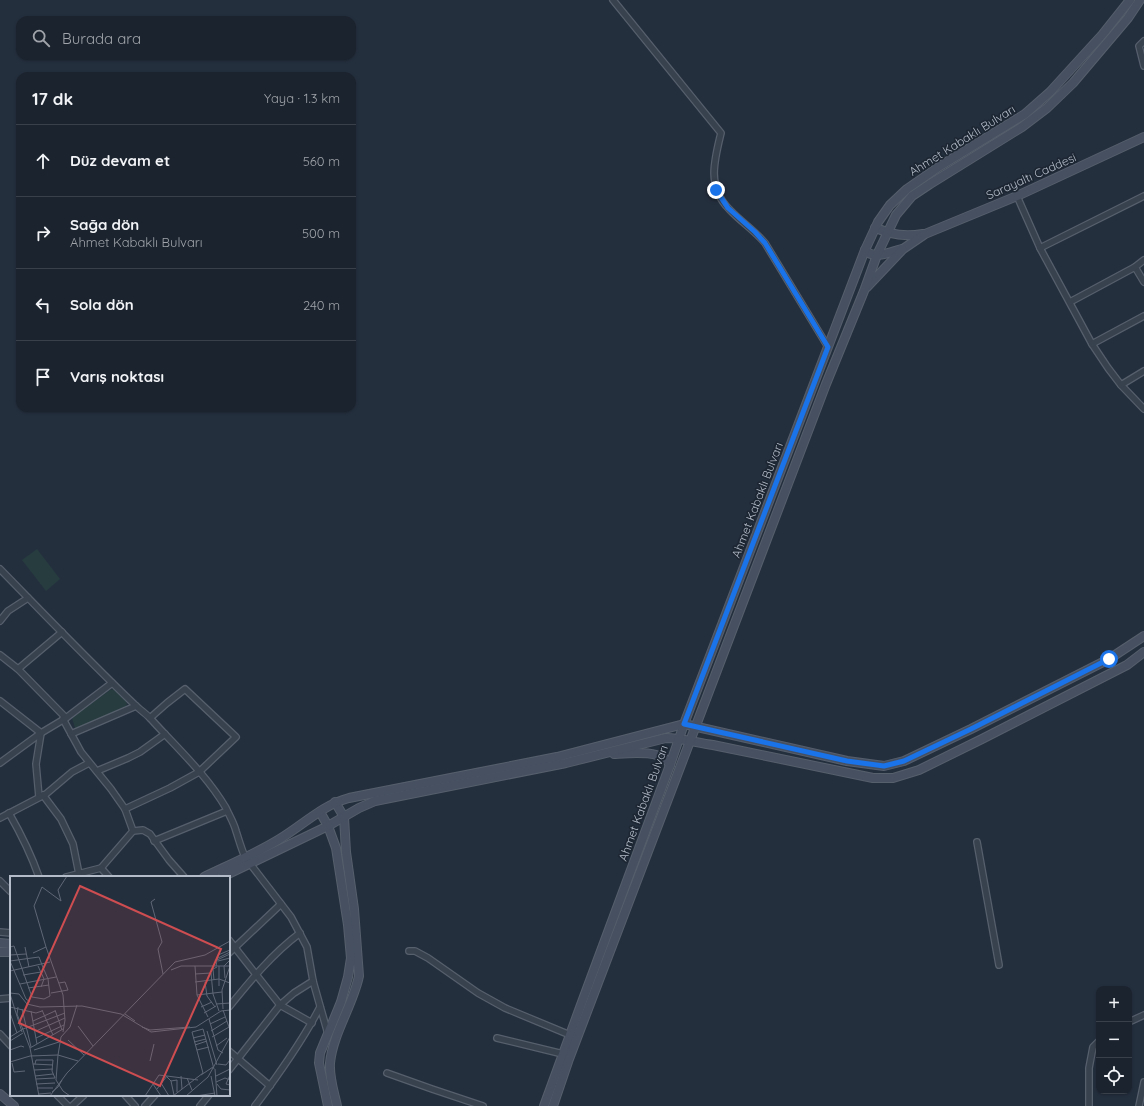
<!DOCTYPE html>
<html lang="tr">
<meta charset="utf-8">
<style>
body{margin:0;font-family:Quicksand,sans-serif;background:#282f3a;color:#f1f3f6}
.controls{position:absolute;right:12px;bottom:12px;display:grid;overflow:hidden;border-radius:8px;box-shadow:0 1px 3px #0004}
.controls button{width:36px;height:36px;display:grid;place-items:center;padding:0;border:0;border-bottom:1px solid #39404a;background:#1b232e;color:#f1f3f6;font:20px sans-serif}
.stop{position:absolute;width:12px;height:12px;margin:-9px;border:3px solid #1a73e8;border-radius:50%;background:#fff}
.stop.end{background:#1a73e8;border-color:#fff;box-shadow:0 1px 4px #0008}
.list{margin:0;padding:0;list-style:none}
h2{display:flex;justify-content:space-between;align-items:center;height:52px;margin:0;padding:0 16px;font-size:17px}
h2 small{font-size:13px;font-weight:400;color:#a0a4aa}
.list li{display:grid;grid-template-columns:26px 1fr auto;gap:12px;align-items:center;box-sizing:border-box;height:72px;padding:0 16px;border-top:1px solid #39404a}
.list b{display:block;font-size:15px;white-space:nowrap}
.list p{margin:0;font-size:13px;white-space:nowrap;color:#a0a4aa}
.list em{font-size:13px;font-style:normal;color:#a0a4aa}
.icon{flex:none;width:22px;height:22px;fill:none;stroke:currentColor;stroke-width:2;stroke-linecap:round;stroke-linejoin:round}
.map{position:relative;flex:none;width:1144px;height:1106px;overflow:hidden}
.search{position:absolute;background:#1b232e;box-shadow:0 1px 3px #0004;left:16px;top:16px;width:340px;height:44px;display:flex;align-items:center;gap:10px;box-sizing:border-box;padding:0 14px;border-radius:12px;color:#a0a4aa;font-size:15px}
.panel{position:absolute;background:#1b232e;box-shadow:0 1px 3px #0004;left:16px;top:72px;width:340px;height:340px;border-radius:12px}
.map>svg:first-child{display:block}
.green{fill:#263c3f}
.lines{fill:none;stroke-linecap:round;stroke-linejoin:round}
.street-casing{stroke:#565f6c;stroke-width:8}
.secondary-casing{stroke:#565f6c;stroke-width:10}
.street{stroke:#38414e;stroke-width:5.5}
.secondary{stroke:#465061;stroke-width:8}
.route{stroke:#1a73e8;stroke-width:5}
.labels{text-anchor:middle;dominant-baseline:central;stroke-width:3.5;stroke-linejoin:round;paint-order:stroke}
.street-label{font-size:12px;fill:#b4bcc9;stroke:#1d2633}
.inset-road{fill:none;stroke:#5e6776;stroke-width:1}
.view{fill:#ce4d50;fill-opacity:0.15;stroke:#ce4d50;stroke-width:2}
.inset-edge{fill:none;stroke:#b4bcc9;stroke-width:2}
</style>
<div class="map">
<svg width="1144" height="1106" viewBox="0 0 1144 1106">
<rect width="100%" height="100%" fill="#242f3e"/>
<!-- green -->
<g class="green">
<polygon points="37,549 60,579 46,591 22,560"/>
<polygon points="113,689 125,699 127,704 126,706 78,729 75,728 72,718 110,690"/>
</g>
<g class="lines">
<!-- street casing -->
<g class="street-casing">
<g id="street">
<path d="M613 0 721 133C714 161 707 187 729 209 740 221 754 230 765 243L828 347"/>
<polyline points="1144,41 1139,46 1144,66"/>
<polyline points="1017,196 1040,248 1092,344 1108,368 1121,385 1144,409"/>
<polyline points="1040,248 1144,196"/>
<polyline points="1135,267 1144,282"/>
<polyline points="1070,302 1135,267 1144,260"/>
<polyline points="1092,344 1144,316"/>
<polyline points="1121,385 1144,371"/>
<path d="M0 569C44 614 88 660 134 704 139 709 145 713 150 718 176 747 206 774 226 808 229 815 234 823 236 831 239 840 241 848 245 857L291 917 307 947 313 981 328 1034"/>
<polyline points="0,621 8,611 28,598"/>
<polyline points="0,655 18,669 66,718"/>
<polyline points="18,669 62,632"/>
<polyline points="0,701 41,733 36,764 39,797"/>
<polyline points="63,719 81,752 111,789 125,809 133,831 101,868 66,877"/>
<polyline points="71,734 136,706"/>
<polyline points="0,763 41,733 66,718 112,683"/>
<polyline points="97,771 128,758 140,752 165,734"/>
<polyline points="43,795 61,819 73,844 79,874"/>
<polyline points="125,809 170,788 199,772 236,737 185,689 167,703 150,718"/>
<path d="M9 813C21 834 31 854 39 877"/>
<polyline points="0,818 46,794 72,772 89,763"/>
<polyline points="133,831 143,830 150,834 169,860 184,877"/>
<polyline points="154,841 227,811"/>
<polyline points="977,842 999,965"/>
<polyline points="101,868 109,877"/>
<polyline points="0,881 11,892"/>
<polyline points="0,932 11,933"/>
<polyline points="229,940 280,1005 312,1023"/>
<polyline points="409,951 415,951 428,958 478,993 505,1008 570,1035"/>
<polyline points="229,953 281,904"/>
<polyline points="0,999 11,998"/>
<path d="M229 1007C250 981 272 954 300 933"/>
<polyline points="1129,1022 1144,1015"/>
<polyline points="0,1034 11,1046"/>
<polyline points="497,1038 563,1054"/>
<polyline points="229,1051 270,1086"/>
<polyline points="229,1070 280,1005 294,993 313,981"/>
<polyline points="387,1073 432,1089 483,1106"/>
<polyline points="57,1095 68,1106"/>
<polyline points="125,1095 135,1106"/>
<polyline points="72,1106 84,1095"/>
<polyline points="145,1106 155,1095"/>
<polyline points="200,1106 209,1095"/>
<path d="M255 1106C279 1074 302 1042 320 1007"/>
<polyline points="1089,1106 1089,1068 1093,1047 1099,1041"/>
<polyline points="1139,1106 1144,1082"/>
</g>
</g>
<!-- secondary casing -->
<g class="secondary-casing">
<g id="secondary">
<path d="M875 228C880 229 885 232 890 233 901 236 911 236 923 234"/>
<path d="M865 250C874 260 890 252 902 249"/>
<polyline points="867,287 903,249 925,234 1017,196 1144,137"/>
<path d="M614 754C629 753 663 749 670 765"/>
<path d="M335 802 344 817 346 852 354 909 359 976C353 1005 333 1033 330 1063 329 1078 334 1092 337 1106"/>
<polyline points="320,812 328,826 336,848 348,925 351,958 348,977 341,1002 320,1053 319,1063 328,1106"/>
<path d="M204 877C229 865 255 854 278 840 302 826 322 805 349 798L557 757 684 724 847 761 884 766 904 761 971 729 1109 659 1144 636"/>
<path d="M222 877 328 826 359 808 375 801 566 763 666 738C682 738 697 743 713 745L873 778H893L919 770 982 739 1127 665 1144 652"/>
<polyline points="0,943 11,944"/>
<polyline points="0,952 11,952"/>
<polyline points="0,1094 14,1106"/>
<polyline points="544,1106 582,1002 670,765 684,724 865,250 878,222 890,205 907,189 940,166 1025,114 1050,92 1102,35 1130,0"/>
<polyline points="553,1106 569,1059 826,384 864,291 877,255 896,215 912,196 930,184 1022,127 1047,108 1073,83 1128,18 1140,0"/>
</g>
</g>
<!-- street -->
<use href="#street" class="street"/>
<!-- secondary -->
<use href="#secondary" class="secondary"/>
</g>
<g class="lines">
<!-- route -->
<polyline class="route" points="716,190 728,208 755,232 765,243 828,347 684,724 847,761 884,766 904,761 971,729 1109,659"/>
</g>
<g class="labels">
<!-- street labels -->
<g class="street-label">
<text transform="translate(962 140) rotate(-32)">Ahmet Kabaklı Bulvarı</text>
<text transform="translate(1031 176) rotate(-24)">Sarayaltı Caddesi</text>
<text transform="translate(757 500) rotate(-69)">Ahmet Kabaklı Bulvarı</text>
<text transform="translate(643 803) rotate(-70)">Ahmet Kabaklı Bulvarı</text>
</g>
</g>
<!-- overview -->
<g transform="translate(10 876)">
<rect width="220" height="220" fill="#242f3e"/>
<path class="inset-road" d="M145 23 141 26 152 66 148 73 153 98M0 71 4 70 22 121 34 123 40 120 38 103M15 71 19 91M36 71 24 30 32 11 51 25 48 14 57 0M23 77 36 71 53 119 55 144 53 156M0 79 16 78M208 82 220 76M207 84 220 78M0 85 16 123 20 126M0 85 29 81 32 89M208 85 220 82M32 89 38 103M28 90 34 103 31 111M185 90 187 119 198 141M206 90 208 79 220 74M161 94 171 90H220M0 95 40 86M185 98 201 97 203 118 209 135M13 99 31 96M215 102 214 90 220 84M204 104 203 93 207 91M185 106 209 103 220 107M195 106 197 120 205 131M10 108 46 101M209 110V90M18 112 39 109M0 117 9 118 17 128 30 131 72 130 111 138 141 156 186 151 211 135 220 134M41 117 58 114 55 106 49 107M0 118 12 156M187 119 212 116M206 128 220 127M67 129 60 151 51 161 48 179 68 185M0 131 26 137 32 135M8 131 7 138 20 172 29 220M191 131 202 126M12 133 21 171M213 133 212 114 220 90M32 134 43 159M45 134 52 154M213 134 220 154M21 135 27 168M0 137 7 157M194 137 206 130M115 138 125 145M199 143 208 174 213 177M23 145 45 135M200 148 215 141M68 150 83 170M132 151 140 154 180 151M26 155 55 142M197 155 207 189M201 155 217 145M0 161 13 153 55 137M202 161 219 151M26 162 54 149M183 162 195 159M58 164 74 179M0 165 13 157M184 166 196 163M185 169 197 165M206 170 217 162M20 172 53 153M0 174 11 170 14 171M24 174 49 166M187 174 199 171M140 185 144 168M0 186 20 180 48 179 46 204 53 215 60 220M2 187 4 196 15 195M23 188 43 189M25 188 26 184H43M208 188 216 189 220 184M205 193 207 220M24 194 43 193M191 199 203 191M220 199 216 208 220 209M25 200 43 198M171 200 172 213M201 200 205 220M206 200 220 193M157 201 161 205 164 219M177 202 182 214M26 203 45 202 42 195 43 184M161 205 167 204V216M206 206 215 202 220 204M151 207 159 220M26 208 45 207M207 208 211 213 220 214M27 212H43M147 213 157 200M42 216 48 211 52 204M29 218 41 217M2 220H18M40 220 57 197 165 86 195 79 220 65M135 220 143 208M151 220 143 208 149 199 188 204M163 220 193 197 182 156 193 153 204 193M176 220 198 201 220 161M186 220 205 217"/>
<path class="view" d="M70 10 211 73 150 210 9 147Z"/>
<rect width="220" height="220" class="inset-edge"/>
</g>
</svg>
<div class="controls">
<button>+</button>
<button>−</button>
<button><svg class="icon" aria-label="locate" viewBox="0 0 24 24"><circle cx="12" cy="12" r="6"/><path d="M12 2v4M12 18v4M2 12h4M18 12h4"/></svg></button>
</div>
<div class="stop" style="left:1109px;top:659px"></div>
<div class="stop end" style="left:716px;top:190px"></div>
<div class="search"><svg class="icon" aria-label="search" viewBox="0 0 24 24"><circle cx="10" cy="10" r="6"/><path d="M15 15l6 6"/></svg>Burada ara</div>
<section class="panel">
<h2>17 dk<small>Yaya · 1.3 km</small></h2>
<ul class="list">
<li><svg class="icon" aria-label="ahead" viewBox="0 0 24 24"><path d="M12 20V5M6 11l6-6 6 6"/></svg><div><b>Düz devam et</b></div><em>560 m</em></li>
<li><svg class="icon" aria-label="right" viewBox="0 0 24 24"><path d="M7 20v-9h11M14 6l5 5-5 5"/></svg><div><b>Sağa dön</b><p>Ahmet Kabaklı Bulvarı</p></div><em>500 m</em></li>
<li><svg class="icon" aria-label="left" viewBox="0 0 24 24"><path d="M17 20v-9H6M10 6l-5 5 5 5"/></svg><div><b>Sola dön</b></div><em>240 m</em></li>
<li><svg class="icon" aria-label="arrive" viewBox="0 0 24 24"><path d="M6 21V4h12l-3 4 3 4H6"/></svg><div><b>Varış noktası</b></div></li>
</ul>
</section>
</div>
